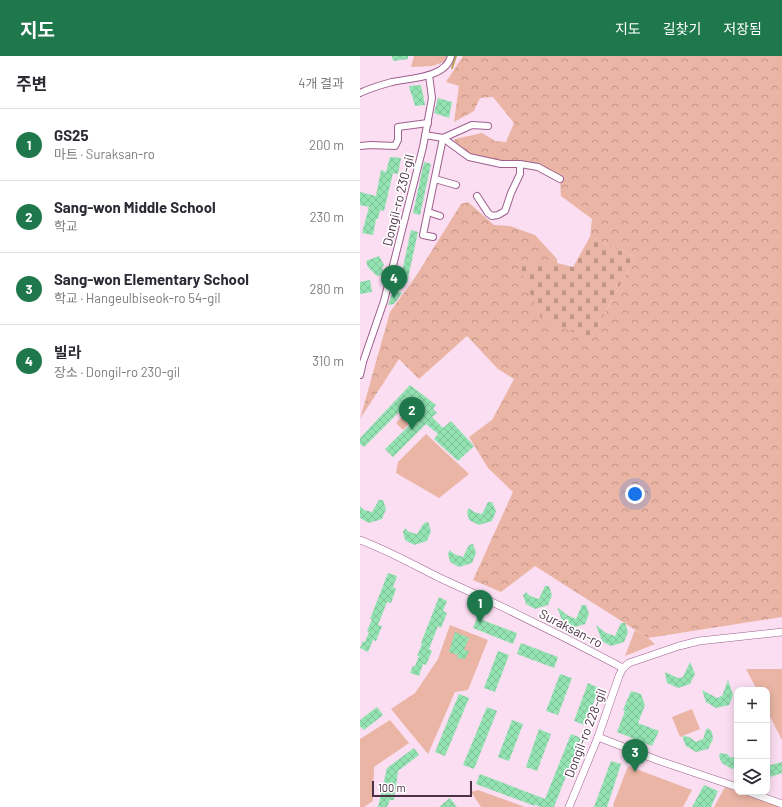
<!DOCTYPE html>
<html lang="ko">
<meta charset="utf-8">
<style>
body{margin:0;font-family:Barlow,"Noto Sans KR",sans-serif;background:#f7f7f7;color:#2b2b33}
.controls{position:absolute;right:12px;bottom:12px;display:grid;overflow:hidden;border-radius:8px;box-shadow:0 2px 10px #0003}
.controls button{width:36px;height:36px;display:grid;place-items:center;padding:0;border:0;border-bottom:1px solid #e1e1e2;background:#fff;color:#2b2b33;font:20px sans-serif}
.scale{position:absolute;left:12px;bottom:10px;width:100px;box-sizing:border-box;padding-left:4px;border:2px solid #4c3044;border-top:0;font-size:11px;line-height:14px;white-space:nowrap;color:#4c3044;-webkit-text-stroke:3px #fff;paint-order:stroke}
.you{position:absolute;left:275px;top:438px;width:14px;height:14px;margin:-10px;border:3px solid #fff;border-radius:50%;background:#1a73e8;box-shadow:0 0 0 6px #1a73e833}
.badge{display:grid;place-items:center;width:26px;height:26px;border-radius:50%;background:#1f784c;color:#fff;font-size:13px;font-weight:700}
.pin{position:absolute;translate:-50% -33px;filter:drop-shadow(0 1px 2px #0008)}
.pin::after{content:'';position:absolute;top:21px;width:14px;height:12px;background:inherit;clip-path:polygon(0 0,100% 0,50% 100%)}
.list{margin:0;padding:0;list-style:none}
h2{display:flex;justify-content:space-between;align-items:center;height:52px;margin:0;padding:0 16px;font-size:17px}
h2 small{font-size:13px;font-weight:400;color:#7c7c81}
.list li{display:grid;grid-template-columns:26px 1fr auto;gap:12px;align-items:center;box-sizing:border-box;height:72px;padding:0 16px;border-top:1px solid #e1e1e2}
.list b{display:block;font-size:15px;white-space:nowrap}
.list p{margin:0;font-size:13px;white-space:nowrap;color:#7c7c81}
.list em{font-size:13px;font-style:normal;color:#7c7c81}
.icon{flex:none;width:22px;height:22px;fill:none;stroke:currentColor;stroke-width:2;stroke-linecap:round;stroke-linejoin:round}
.map{position:relative;flex:none;width:422px;height:751px;overflow:hidden}
header{display:flex;align-items:center;gap:24px;box-sizing:border-box;height:56px;padding:0 20px;background:#1f784c;color:#fff}
header strong{font-size:19px}
nav{display:flex;gap:22px;margin-inline-start:auto;font-size:14px}
main{display:flex}
aside{flex:1;background:#fff}
.map>svg:first-child{display:block}
.forest{fill:url(#forest-crowns)}
.cemetery{fill:url(#cemetery-stones)}
.park{fill:#ebb5a5}
.lines{fill:none;stroke-linecap:round;stroke-linejoin:round}
.stream{stroke:#b7a44e;stroke-width:2}
.building{fill:url(#building-cross-hatch)}
.minor-casing{stroke:#9e5f8e;stroke-width:8}
.tertiary-casing{stroke:#9e5f8e;stroke-width:8}
.minor{stroke:#fff;stroke-width:6}
.tertiary{stroke:#fff;stroke-width:7}
.labels{text-anchor:middle;dominant-baseline:central;stroke-width:3.5;stroke-linejoin:round;paint-order:stroke}
.street-label{font-size:13px;fill:#4c3044;stroke:#fff}
</style>
<header>
<strong>지도</strong>
<nav><a>지도</a><a>길찾기</a><a>저장됨</a></nav>
</header>
<main>
<aside>
<h2>주변<small>4개 결과</small></h2>
<ul class="list">
<li><span class="badge">1</span><div><b>GS25</b><p>마트 · Suraksan-ro</p></div><em>200 m</em></li>
<li><span class="badge">2</span><div><b>Sang-won Middle School</b><p>학교</p></div><em>230 m</em></li>
<li><span class="badge">3</span><div><b>Sang-won Elementary School</b><p>학교 · Hangeulbiseok-ro 54-gil</p></div><em>280 m</em></li>
<li><span class="badge">4</span><div><b>빌라</b><p>장소 · Dongil-ro 230-gil</p></div><em>310 m</em></li>
</ul>
</aside>
<div class="map">
<svg width="422" height="751" viewBox="0 0 422 751">
<defs>
<pattern id="forest-crowns" width="20" height="18" patternUnits="userSpaceOnUse"><rect width="20" height="18" fill="#ebb5a5"/><path d="M2 6a3 3 0 1 1 6 0M12 15a3 3 0 1 1 6 0" fill="none" stroke="#c19488"/></pattern>
<pattern id="cemetery-stones" width="16" height="16" patternUnits="userSpaceOnUse"><rect width="16" height="16" fill="#ebb5a5"/><path d="M2 7V4a2 2 0 0 1 4 0v3zM10 15v-3a2 2 0 0 1 4 0v3z" fill="#c19488"/></pattern>
<pattern id="building-cross-hatch" width="8" height="8" patternUnits="userSpaceOnUse"><rect width="8" height="8" fill="#92e2b2"/><path d="M0 0l8 8M0 8l8-8" fill="none" stroke="#80c29a"/></pattern>
</defs>
<rect width="100%" height="100%" fill="#fbdef2"/>
<!-- forest -->
<polygon class="forest" points="103,0 422,0 422,561 288,582 175,510 141,536 113,524 153,436 128,412 109,381 132,364 154,323 138,313 107,280 59,323 39,303 0,363 30,256 56,220 101,148 108,146 134,169 150,170 175,179 197,203 197,207 157,208 231,283 275,201 230,181 232,163 201,140 200,123 168,106 133,105 93,93 95,83 122,77 135,85 146,86 154,67 133,41 120,42 114,55 94,66 99,30 86,26"/>
<!-- cemetery -->
<polygon class="cemetery" points="230,181 275,201 231,283 182,264 157,207 197,207 213,211"/>
<!-- park -->
<g class="park">
<polygon points="54,0 91,0 90,4 72,10 51,11"/>
<polygon points="52,349 60,356 43,374 36,367"/>
<polygon points="66,378 109,418 79,442 36,417 38,406"/>
<polygon points="90,569 128,584 108,634 95,636 68,698 31,653 55,637 78,603"/>
<polygon points="275,574 288,582 295,588 265,600"/>
<polygon points="386,613 422,613 422,684 407,655 407,634 397,634"/>
<polygon points="332,653 340,673 320,681 312,661"/>
<polygon points="30,664 49,687 14,711 13,745 4,751 0,751 0,683"/>
<polygon points="268,710 332,734 323,751 254,751 253,749"/>
<polygon points="365,731 377,735 377,736 381,736 422,751 354,751"/>
<polygon points="118,734 165,751 121,751 111,736"/>
</g>
<g class="lines">
<!-- stream -->
<polyline class="stream" points="92,12 96,0"/>
</g>
<!-- building -->
<g class="building">
<polygon points="32,0 48,0 48,3 33,5"/>
<polygon points="61,29 65,49 55,50 52,39 51,38 49,30"/>
<polygon points="78,42 92,46 89,62 74,57"/>
<polygon points="30,101 41,102 38,118 33,117 24,155 20,154 18,163 16,163 13,179 2,177 9,151 0,149 0,136 16,140 21,114 26,116"/>
<polygon points="64,106 71,108 60,159 53,157"/>
<polygon points="51,174 58,176 47,227 40,225"/>
<polygon points="19,200 24,209 22,212 24,218 17,220 8,211 6,205"/>
<polygon points="10,224 12,236 0,238 0,226"/>
<polygon points="34,233 42,237 34,248 28,249"/>
<polygon points="50,329 76,349 73,353 77,357 72,361 83,372 91,365 114,390 98,405 74,383 78,378 66,368 33,401 25,393 65,354 51,344 4,391 0,388 0,382"/>
<polygon points="19,444 23,444 26,453 22,463 9,467 0,462 0,450 4,454 12,456"/>
<polygon points="128,446 132,446 136,455 132,465 119,469 109,464 107,456 109,452 114,456 122,458"/>
<polygon points="68,466 71,475 67,485 54,489 45,484 43,476 45,472 49,476 57,478 64,467"/>
<polygon points="113,488 116,497 112,507 99,511 90,506 88,498 90,494 94,498 103,501 109,489"/>
<polygon points="28,517 37,520 33,531 36,533 31,547 27,546 18,569 22,570 16,585 13,584 8,596 0,592 3,585 5,586 9,576 7,575 12,563 10,563"/>
<polygon points="185,530 189,530 192,539 188,549 175,553 166,548 163,539 166,536 170,540 179,543"/>
<polygon points="79,541 87,545 83,555 87,557 81,572 78,570 69,593 72,595 66,609 63,608 59,620 50,617 53,610 55,610 59,600 57,600 62,588 61,587"/>
<polygon points="222,549 226,549 229,558 225,568 212,572 203,567 197,551 207,559 216,563"/>
<polygon points="117,562 157,577 153,588 113,572"/>
<polygon points="261,567 265,567 268,576 264,586 251,590 242,585 236,569 246,577 255,580"/>
<polygon points="95,576 109,582 104,594 109,595 105,603 97,602 98,599 89,596"/>
<polygon points="161,587 198,601 194,612 157,598"/>
<polygon points="138,595 149,599 135,636 124,632"/>
<polygon points="330,606 335,618 330,628 318,632 307,627 305,616 318,622 323,621"/>
<polygon points="200,618 212,622 198,659 186,655"/>
<polygon points="368,624 373,639 369,649 356,652 346,646 342,634 357,642 362,640"/>
<polygon points="228,627 239,632 225,669 214,665"/>
<polygon points="271,635 281,638 285,649 278,667 299,675 292,690 257,676 265,655 263,654"/>
<polygon points="99,638 109,642 85,700 75,696"/>
<polygon points="17,651 23,659 4,674 1,671 0,671 0,664"/>
<polygon points="127,651 137,655 114,713 103,709"/>
<polygon points="152,664 163,668 149,705 138,701"/>
<polygon points="348,672 352,676 353,683 348,693 336,696 326,690 322,680 329,681 336,686 343,683 346,674"/>
<polygon points="179,673 191,678 177,715 166,711"/>
<polygon points="211,678 221,682 194,751 180,751 175,748 175,750 116,728 120,718 185,743"/>
<polygon points="54,692 59,699 38,715 34,744 30,744 27,751 18,751 27,712"/>
<polygon points="360,697 367,698 371,702 377,699 377,712 372,713 362,707 359,701"/>
<polygon points="251,705 261,708 247,751 234,751"/>
<polygon points="422,706 422,717 407,722 407,710"/>
<polygon points="344,729 358,735 351,751 332,751"/>
<polygon points="90,742 97,751 79,751"/>
</g>
<g class="lines">
<!-- minor casing -->
<g class="minor-casing">
<g id="minor">
<path d="M0 37C10 32 21 29 32 26 50 22 86 22 91 0"/>
<polyline points="65,79 83,82 109,101 141,108 160,108 178,111 200,123"/>
<polyline points="0,90 11,89 35,90 38,84 38,71 68,67"/>
<polyline points="75,123 96,129"/>
<polyline points="117,140 128,157 132,160 138,159 145,155 151,137 160,118 160,108"/>
<polyline points="68,156 80,160"/>
<polyline points="73,181 63,179 83,82 112,69 128,70"/>
<polyline points="0,319 3,306 24,245 63,91 72,42 69,19"/>
</g>
</g>
<!-- tertiary casing -->
<g class="tertiary-casing">
<g id="tertiary">
<path d="M0 484C27 494 54 509 80 522 142 550 203 580 263 612"/>
<polyline points="238,681 297,704 377,731"/>
<polyline points="389,736 422,748"/>
<polyline points="209,751 238,681 259,620 263,612 269,607 319,590 339,585 422,576"/>
</g>
</g>
<!-- minor -->
<use href="#minor" class="minor"/>
<!-- tertiary -->
<use href="#tertiary" class="tertiary"/>
</g>
<g class="labels">
<!-- street labels -->
<g class="street-label">
<text transform="translate(38 144) rotate(-76)">Dongil-ro 230-gil</text>
<text transform="translate(211 572) rotate(27)">Suraksan-ro</text>
<text transform="translate(225 677) rotate(-69)">Dongil-ro 228-gil</text>
</g>
</g>
</svg>
<div class="controls">
<button>+</button>
<button>−</button>
<button><svg class="icon" aria-label="layers" viewBox="0 0 24 24"><path d="M12 4l9 5-9 5-9-5zM3 14l9 5 9-5"/></svg></button>
</div>
<div class="scale">100 m</div>
<div class="you"></div>
<div class="pin badge" style="left:120px;top:567px">1</div>
<div class="pin badge" style="left:52px;top:374px">2</div>
<div class="pin badge" style="left:275px;top:716px">3</div>
<div class="pin badge" style="left:34px;top:242px">4</div>
</div>
</main>
